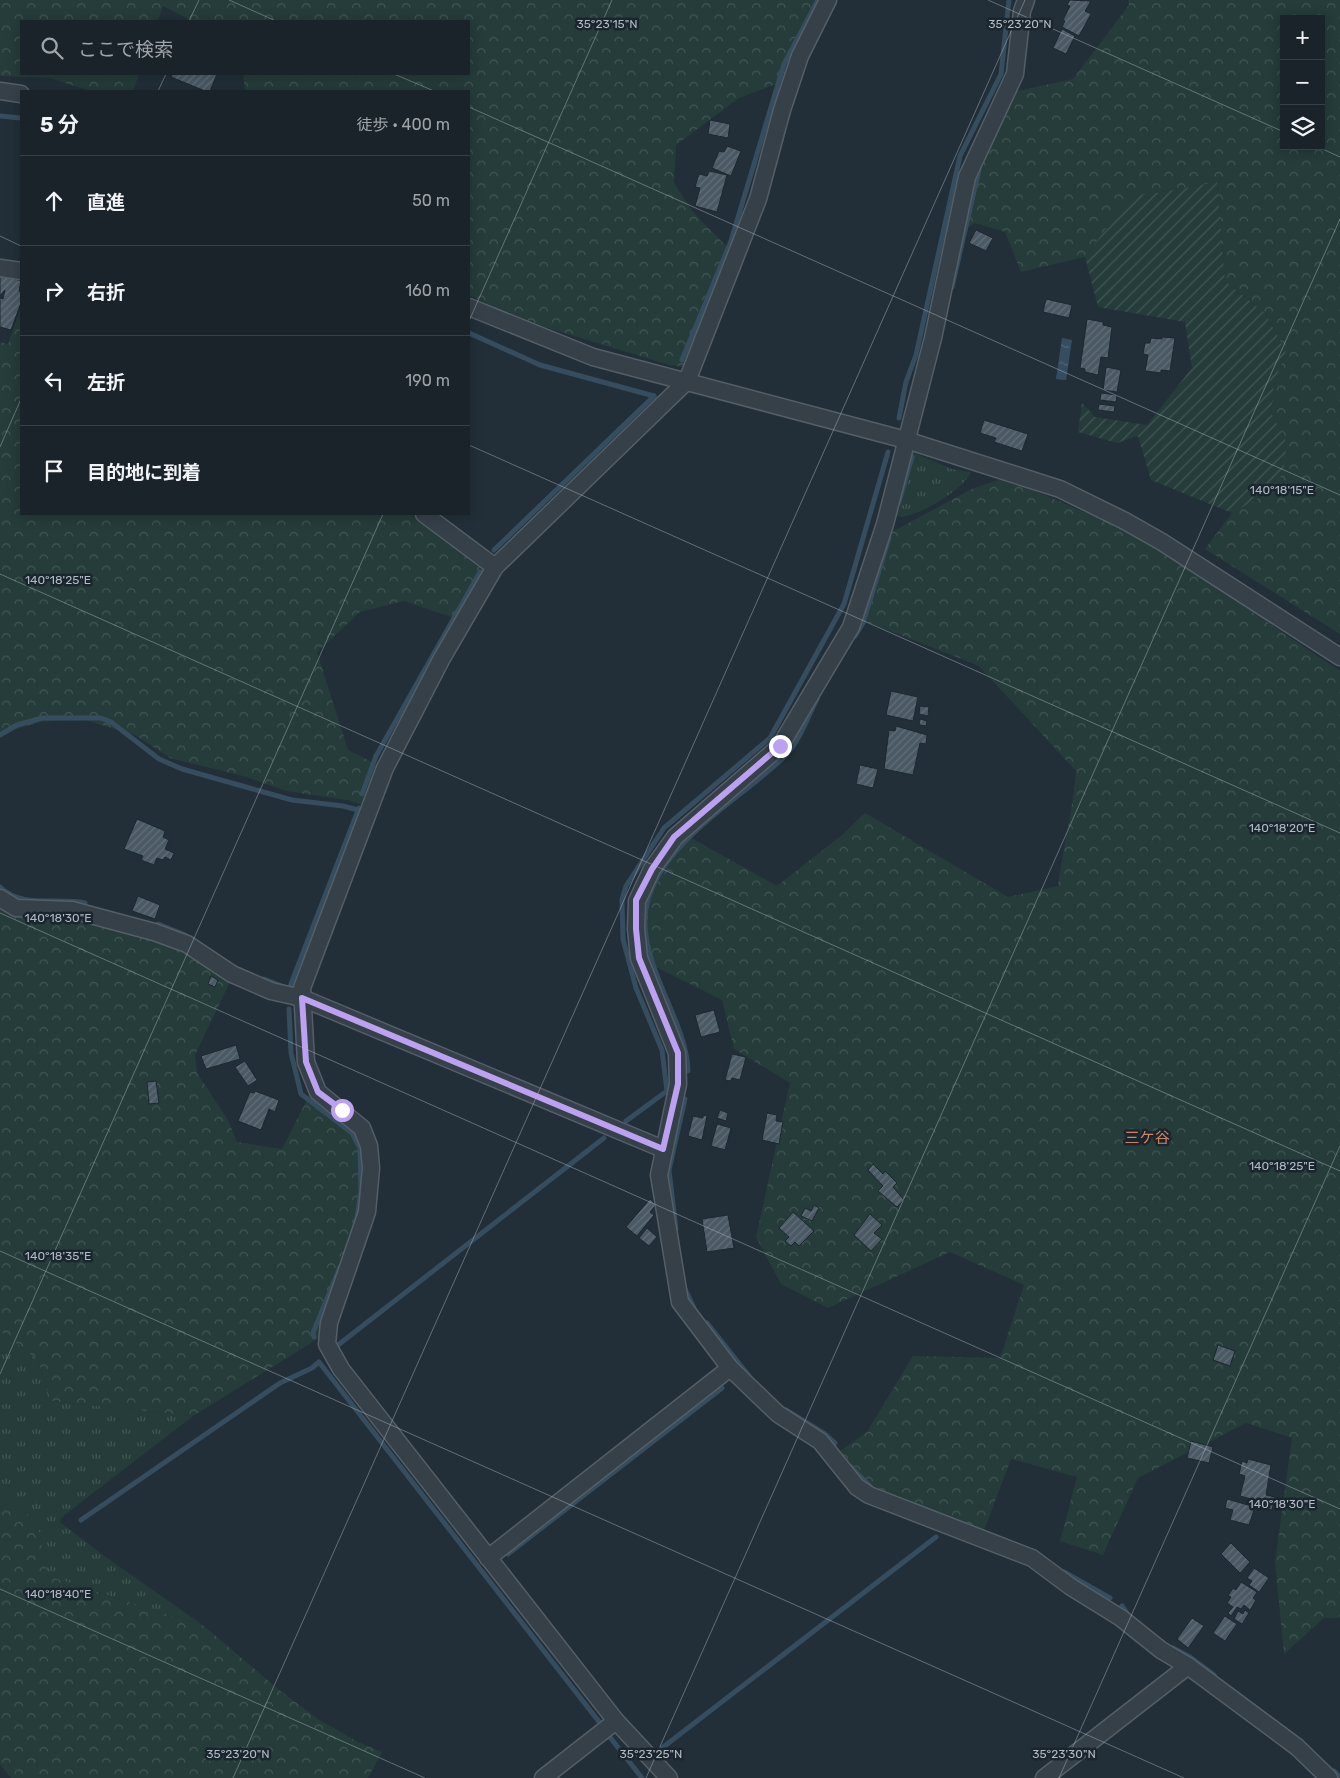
<!DOCTYPE html>
<html lang="ja">
<meta charset="utf-8">
<style>
body{margin:0;font-family:Rubik,"Noto Sans JP",sans-serif;background:#232b32;color:#f1f3f6}
.controls{position:absolute;right:15px;top:15px;display:grid;overflow:hidden;border-radius:0px;box-shadow:0 2px 12px #0003}
.controls button{width:45px;height:45px;display:grid;place-items:center;padding:0;border:0;border-bottom:1px solid #384047;background:#1a232a;color:#f1f3f6;font:25px sans-serif}
.stop{position:absolute;width:15px;height:15px;margin:-11px;border:4px solid #bca0f2;border-radius:50%;background:#fff}
.stop.end{background:#bca0f2;border-color:#fff;box-shadow:0 1px 5px #0008}
.list{margin:0;padding:0;list-style:none}
h2{display:flex;justify-content:space-between;align-items:center;height:65px;margin:0;padding:0 20px;font-size:21px}
h2 small{font-size:16px;font-weight:400;color:#9fa4a8}
.list li{display:grid;grid-template-columns:32px 1fr auto;gap:15px;align-items:center;box-sizing:border-box;height:90px;padding:0 20px;border-top:1px solid #384047}
.list b{display:block;font-size:19px;white-space:nowrap}
.list em{font-size:16px;font-style:normal;color:#9fa4a8}
.icon{flex:none;width:28px;height:28px;fill:none;stroke:currentColor;stroke-width:2;stroke-linecap:round;stroke-linejoin:round}
.map{position:relative;flex:none;width:1340px;height:1778px;overflow:hidden}
.search{position:absolute;background:#1a232a;box-shadow:0 2px 12px #0003;left:20px;top:20px;width:450px;height:55px;display:flex;align-items:center;gap:12px;box-sizing:border-box;padding:0 18px;border-radius:0px;color:#9fa4a8;font-size:19px}
.panel{position:absolute;background:#1a232a;box-shadow:0 2px 12px #0003;left:20px;top:90px;width:450px;height:425px;border-radius:0px}
.map>svg:first-child{display:block}
.grass{fill:url(#grass-tufts)}
.forest{fill:url(#forest-crowns);fill-rule:evenodd}
.garden{fill:url(#garden-furrows)}
.water{fill:url(#water-ripples)}
.lines{fill:none;stroke-linecap:round;stroke-linejoin:round}
.stream{stroke:#364d5f;stroke-width:5}
.building{fill:url(#building-hatch);stroke:#1d2730}
.minor-casing{stroke:#545e67;stroke-width:19}
.minor{stroke:#364049;stroke-width:16}
.route{stroke:#bca0f2;stroke-width:6}
.ticks{fill:none;stroke:#b1bbc5;stroke-width:1;stroke-opacity:0.45}
.labels{text-anchor:middle;dominant-baseline:central;stroke-width:5;stroke-linejoin:round;paint-order:stroke}
.quarter-label{font-size:15px;fill:#cf8362;stroke:#1b252e}
.ticks-label{font-size:12px;text-anchor:middle;fill:#b1bbc5;stroke:#1b252e;stroke-width:5;stroke-linejoin:round;paint-order:stroke}
</style>
<div class="map">
<svg width="1340" height="1778" viewBox="0 0 1340 1778">
<defs>
<pattern id="grass-tufts" width="24" height="20" patternUnits="userSpaceOnUse" patternTransform="scale(1.25)"><rect width="24" height="20" fill="#253c3a"/><path d="M3 7l-1-3M5 7V3M7 7l1-3M15 17l-1-3M17 17v-4M19 17l1-3" fill="none" stroke="#425655"/></pattern>
<pattern id="forest-crowns" width="20" height="18" patternUnits="userSpaceOnUse" patternTransform="scale(1.25)"><rect width="20" height="18" fill="#253c3a"/><path d="M2 6a3 3 0 1 1 6 0M12 15a3 3 0 1 1 6 0" fill="none" stroke="#425655"/></pattern>
<pattern id="garden-furrows" width="10" height="10" patternUnits="userSpaceOnUse" patternTransform="scale(1.25)"><rect width="10" height="10" fill="#253c3a"/><path d="M-1 1l2-2M0 10L10 0M9 11l2-2" fill="none" stroke="#425655"/></pattern>
<pattern id="water-ripples" width="26" height="14" patternUnits="userSpaceOnUse" patternTransform="scale(1.25)"><rect width="26" height="14" fill="#364d5f"/><path d="M2 4q2-2 4 0t4 0M15 11q2-2 4 0t4 0" fill="none" stroke="#516574"/></pattern>
<pattern id="building-hatch" width="6" height="6" patternUnits="userSpaceOnUse" patternTransform="scale(1.25)"><rect width="6" height="6" fill="#4a5964"/><path d="M-1 1l2-2M0 6l6-6M5 7l2-2" fill="none" stroke="#626f79"/></pattern>
</defs>
<rect width="100%" height="100%" fill="#222f38"/>
<!-- grass -->
<g class="grass">
<path d="M910 451 952 469 971 472C964 489 925 512 906 516 902 518 895 515 891 515Z"/>
<polygon points="0,1331 38,1360 51,1401 193,1416 62,1517 60,1522 103,1555 204,1626 48,1576 37,1521 0,1494"/>
</g>
<!-- forest -->
<g class="forest">
<polygon points="0,0 821,0 784,81 739,98 676,145 674,183 693,212 730,250 683,367 669,365 519,319 469,295 469,91 245,91 243,74 469,74 469,21 192,21 163,6 158,21 21,21 21,74 139,74 133,91 90,91 50,78 0,76"/>
<path d="M1128 0H1340V634L1205 549 1232 513 1268 493 1287 443 1271 413 1274 383 1286 352 1265 313 1225 281 1217 182 1130 198 1085 257 1021 272 1005 232 975 223 959 234 972 178 1013 92 1073 79 1129 5ZM1284 19H1321V146H1284Z"/>
<polygon points="21,308 21,514 412,514 484,563 483,569 457,619 404,601 360,612 317,652 348,750 378,765 363,805 347,800 286,791 243,776 170,758 135,735 81,719 40,722 0,734 0,342 8,344"/>
<path d="M1004 478 1115 525 1175 560 1340 671V1618H1324L1284 1654 1275 1562 1292 1438 1246 1423 1138 1478 1103 1555 1060 1541 1077 1477 1011 1459 983 1533 875 1494 836 1454 867 1432 913 1356 1000 1358 1024 1285 950 1252 828 1308 781 1284 756 1237 790 1083 734 1049 722 1000 644 961 643 901 657 872 686 835 777 886 842 835 865 813 1008 897 1058 886C1063 847 1073 810 1076 771L979 666 860 619 886 535 972 489Z"/>
<path d="M0 905 72 915 161 939 231 980 195 1055 197 1073 228 1120 237 1142 282 1149 311 1092C327 1105 359 1123 364 1145 366 1152 364 1161 364 1168 365 1229 331 1280 319 1338L193 1416 51 1401 38 1360 0 1331Z"/>
<polygon points="0,1494 37,1521 48,1576 204,1626 278,1689 318,1719 358,1742 382,1752 368,1778 11,1778 0,1764"/>
</g>
<!-- garden -->
<polygon class="garden" points="1217,182 1225,281 1265,313 1286,352 1274,383 1271,413 1287,443 1283,473 1268,493 1232,513 1151,480 1138,436 1117,443 1078,432 1082,403 1095,417 1147,425 1192,368 1185,322 1098,307 1085,257 1129,198"/>
<!-- water -->
<polygon class="water" points="1062,338 1072,340 1066,380 1056,379"/>
<g class="lines">
<!-- stream -->
<g class="stream">
<polyline points="0,116 21,118"/>
<polyline points="952,287 979,170"/>
<polyline points="469,333 540,365 654,396"/>
<polyline points="682,360 731,241 784,64 818,0"/>
<polyline points="899,418 906,382 916,355 960,156 1001,74 1009,0"/>
<polyline points="899,502 912,457"/>
<polyline points="494,550 654,396"/>
<polyline points="855,636 863,623 889,538"/>
<polyline points="0,735 17,725 42,718 101,718 111,722 159,759 182,769 292,800 343,806 358,810"/>
<polyline points="362,794 376,756 480,572"/>
<path d="M0 887C22 909 57 897 85 903"/>
<polyline points="158,924 185,935"/>
<polyline points="264,979 289,989 359,808"/>
<polyline points="289,1009 291,1053 301,1094 352,1133 360,1148 361,1191 356,1224"/>
<path d="M688 1071C687 1025 648 978 645 926 641 852 740 801 785 756 799 742 808 717 817 699"/>
<polyline points="626,1121 667,1091 662,1050 636,988 623,939 622,900 626,886 664,828 770,738 844,604 888,452"/>
<polyline points="676,1229 669,1170 685,1099"/>
<polyline points="685,1289 694,1308"/>
<polyline points="707,1323 749,1376"/>
<polyline points="314,1337 313,1333 340,1267"/>
<polyline points="338,1345 604,1138"/>
<polyline points="786,1410 825,1434 835,1443"/>
<polyline points="851,1467 870,1486"/>
<polyline points="910,1503 1037,1553"/>
<polyline points="81,1520 280,1383 312,1368 319,1362 600,1723"/>
<polyline points="508,1554 722,1388"/>
<polyline points="1064,1572 1110,1598"/>
<polyline points="1122,1606 1129,1616"/>
<polyline points="1173,1648 1190,1657 1214,1675"/>
<polyline points="609,1736 642,1778"/>
<polyline points="662,1748 936,1537"/>
<polyline points="1334,1771 1340,1777"/>
</g>
</g>
<!-- building -->
<g class="building">
<polygon points="1070,0 1091,1 1085,11 1091,14 1079,36 1062,27 1065,21 1063,20 1070,6 1067,5"/>
<polygon points="1062,29 1075,36 1066,54 1053,48"/>
<polygon points="173,74 217,74 210,91 205,91 171,77"/>
<polygon points="710,120 730,124 728,138 708,134"/>
<polygon points="727,146 741,151 731,176 712,168 719,151 724,152"/>
<polygon points="709,171 727,175 717,212 695,206 700,188 695,187 699,174 707,176"/>
<polygon points="976,230 993,238 986,251 969,243"/>
<polygon points="0,274 21,281 19,291 21,292 21,303 11,330 0,327 0,298 3,299 5,290 0,296"/>
<polygon points="1046,299 1072,305 1069,318 1043,312"/>
<polygon points="1087,319 1103,322 1103,325 1112,327 1108,358 1101,357 1098,375 1085,372 1085,369 1080,368"/>
<polygon points="1162,337 1175,338 1170,371 1161,370 1161,373 1145,371 1148,355 1143,354 1145,343 1150,343 1151,338 1162,339"/>
<polygon points="1106,367 1121,370 1117,392 1103,390"/>
<polygon points="1101,393 1117,395 1116,402 1100,400"/>
<polygon points="1099,404 1115,406 1114,412 1098,410"/>
<polygon points="984,420 1028,434 1022,451 994,442 996,438 980,433"/>
<polygon points="891,691 918,697 913,721 886,715"/>
<polygon points="920,706 929,707 928,716 919,714"/>
<polygon points="920,719 927,721 926,726 919,725"/>
<polygon points="896,726 927,735 926,744 920,743 913,775 884,769 889,730 895,731"/>
<polygon points="860,765 878,769 873,788 856,784"/>
<polygon points="137,819 165,831 163,837 169,840 165,849 174,853 171,860 165,857 163,860 157,858 154,865 141,860 143,856 124,849"/>
<polygon points="138,896 160,905 155,919 132,911"/>
<polygon points="211,976 218,980 215,987 208,984"/>
<polygon points="714,1010 720,1032 701,1037 695,1015"/>
<polygon points="236,1045 240,1059 206,1069 201,1056"/>
<polygon points="732,1054 746,1057 740,1080 732,1078 731,1081 725,1080"/>
<polygon points="245,1061 257,1080 248,1086 235,1067"/>
<polygon points="156,1081 159,1103 149,1104 147,1082"/>
<polygon points="255,1091 279,1100 275,1112 269,1109 261,1130 238,1121 250,1092 254,1093"/>
<polygon points="720,1110 728,1113 726,1121 717,1118"/>
<polygon points="767,1113 777,1115 776,1121 783,1122 779,1144 762,1140"/>
<polygon points="703,1115 707,1116 702,1140 688,1136 693,1116 703,1118"/>
<polygon points="717,1124 731,1128 725,1150 711,1146"/>
<polygon points="873,1164 883,1174 885,1171 897,1183 893,1187 904,1200 897,1207 878,1191 883,1186 868,1170"/>
<polygon points="650,1199 656,1205 650,1212 654,1215 637,1236 626,1227"/>
<polygon points="814,1205 819,1208 812,1221 801,1216 805,1208 811,1211"/>
<polygon points="793,1212 814,1231 799,1246 795,1242 791,1246 785,1241 789,1237 779,1228"/>
<polygon points="870,1214 882,1225 874,1233 882,1239 871,1251 854,1235"/>
<polygon points="728,1215 734,1248 707,1252 702,1219"/>
<polygon points="647,1228 657,1237 649,1246 639,1238"/>
<polygon points="1218,1345 1235,1351 1230,1366 1213,1360"/>
<polygon points="1191,1441 1213,1447 1209,1463 1187,1458"/>
<polygon points="1248,1459 1271,1465 1266,1495 1275,1497 1272,1510 1258,1506 1259,1501 1240,1496 1245,1476 1239,1474 1242,1461 1247,1463"/>
<polygon points="1227,1499 1255,1507 1249,1525 1230,1520 1233,1510 1225,1508"/>
<polygon points="1231,1543 1250,1562 1240,1573 1221,1554"/>
<polygon points="1254,1568 1269,1578 1259,1592 1249,1585 1252,1581 1247,1578"/>
<polygon points="1241,1582 1257,1592 1253,1598 1256,1600 1250,1610 1244,1605 1241,1609 1237,1607 1231,1616 1228,1613 1233,1607 1227,1603 1231,1597 1228,1596 1233,1588 1236,1590"/>
<polygon points="1245,1610 1249,1613 1242,1624 1234,1619 1238,1611 1243,1614"/>
<polygon points="1225,1616 1237,1624 1225,1641 1213,1633"/>
<polygon points="1192,1618 1204,1626 1188,1648 1177,1639"/>
</g>
<g class="lines">
<!-- minor casing -->
<g class="minor-casing">
<g id="minor">
<polyline points="1026,0 1022,11 1015,74 967,177 933,338 885,524 851,627 780,746 675,837 652,869 637,901 636,929 639,958 677,1053 678,1084 659,1175 680,1302 730,1368 778,1414 820,1441 857,1487 869,1495 1032,1558 1071,1587 1121,1618 1161,1650 1188,1666 1297,1747 1329,1778"/>
<polyline points="0,91 21,94"/>
<polyline points="0,268 21,271"/>
<polyline points="469,307 593,357 906,440 1060,489 1125,521 1162,542 1340,657"/>
<polyline points="424,514 495,567"/>
<polyline points="0,898 16,908 72,910 154,932 187,944 232,974 271,991 302,998 663,1149"/>
<polyline points="488,1558 730,1368"/>
<polyline points="543,1778 616,1721"/>
<polyline points="669,1778 616,1721 341,1369 327,1344 329,1323 367,1212 371,1168 369,1146 362,1128 318,1092 306,1062 302,988 385,768 442,658 495,567 687,381 758,199 782,110 800,56 828,0"/>
<polyline points="1044,1778 1188,1666"/>
</g>
</g>
<!-- minor -->
<use href="#minor" class="minor"/>
</g>
<g class="lines">
<!-- route -->
<polyline class="route" points="342,1110 318,1092 306,1062 302,998 663,1149 678,1084 678,1053 639,958 636,929 636,900 652,869 674,837 780,746"/>
</g>
<!-- ticks -->
<path class="ticks" d="M229 0 276 21M988 0 1284 132M189 21 199 0M394 74 434 91M158 91 166 74M469 107 1340 495M1316 146 1340 157M0 236 21 246M469 321 612 0M469 445 1340 833M0 447 21 399M0 574 1340 1171M0 913 1340 1509M0 1251 1184 1778M0 1374 383 514M0 1589 425 1778M233 1778 1025 0M646 1778 1340 219M1059 1778 1340 1146"/>
<g class="labels">
<!-- quarter labels -->
<g class="quarter-label">
<text x="1147" y="1138">三ケ谷</text>
</g>
</g>
<g class="ticks-label">
<text x="607" y="28">35°23'15"N</text>
<text x="1020" y="28">35°23'20"N</text>
<text x="1282" y="494">140°18'15"E</text>
<text x="58" y="584">140°18'25"E</text>
<text x="1282" y="832">140°18'20"E</text>
<text x="58" y="922">140°18'30"E</text>
<text x="1282" y="1170">140°18'25"E</text>
<text x="58" y="1260">140°18'35"E</text>
<text x="1282" y="1508">140°18'30"E</text>
<text x="58" y="1598">140°18'40"E</text>
<text x="238" y="1758">35°23'20"N</text>
<text x="651" y="1758">35°23'25"N</text>
<text x="1064" y="1758">35°23'30"N</text>
</g>
</svg>
<div class="controls">
<button>+</button>
<button>−</button>
<button><svg class="icon" aria-label="layers" viewBox="0 0 24 24"><path d="M12 4l9 5-9 5-9-5zM3 14l9 5 9-5"/></svg></button>
</div>
<div class="stop" style="left:342px;top:1110px"></div>
<div class="stop end" style="left:780px;top:746px"></div>
<div class="search"><svg class="icon" aria-label="search" viewBox="0 0 24 24"><circle cx="10" cy="10" r="6"/><path d="M15 15l6 6"/></svg>ここで検索</div>
<section class="panel">
<h2>5 分<small>徒歩 · 400 m</small></h2>
<ul class="list">
<li><svg class="icon" aria-label="ahead" viewBox="0 0 24 24"><path d="M12 20V5M6 11l6-6 6 6"/></svg><div><b>直進</b></div><em>50 m</em></li>
<li><svg class="icon" aria-label="right" viewBox="0 0 24 24"><path d="M7 20v-9h11M14 6l5 5-5 5"/></svg><div><b>右折</b></div><em>160 m</em></li>
<li><svg class="icon" aria-label="left" viewBox="0 0 24 24"><path d="M17 20v-9H6M10 6l-5 5 5 5"/></svg><div><b>左折</b></div><em>190 m</em></li>
<li><svg class="icon" aria-label="arrive" viewBox="0 0 24 24"><path d="M6 21V4h12l-3 4 3 4H6"/></svg><div><b>目的地に到着</b></div></li>
</ul>
</section>
</div>
